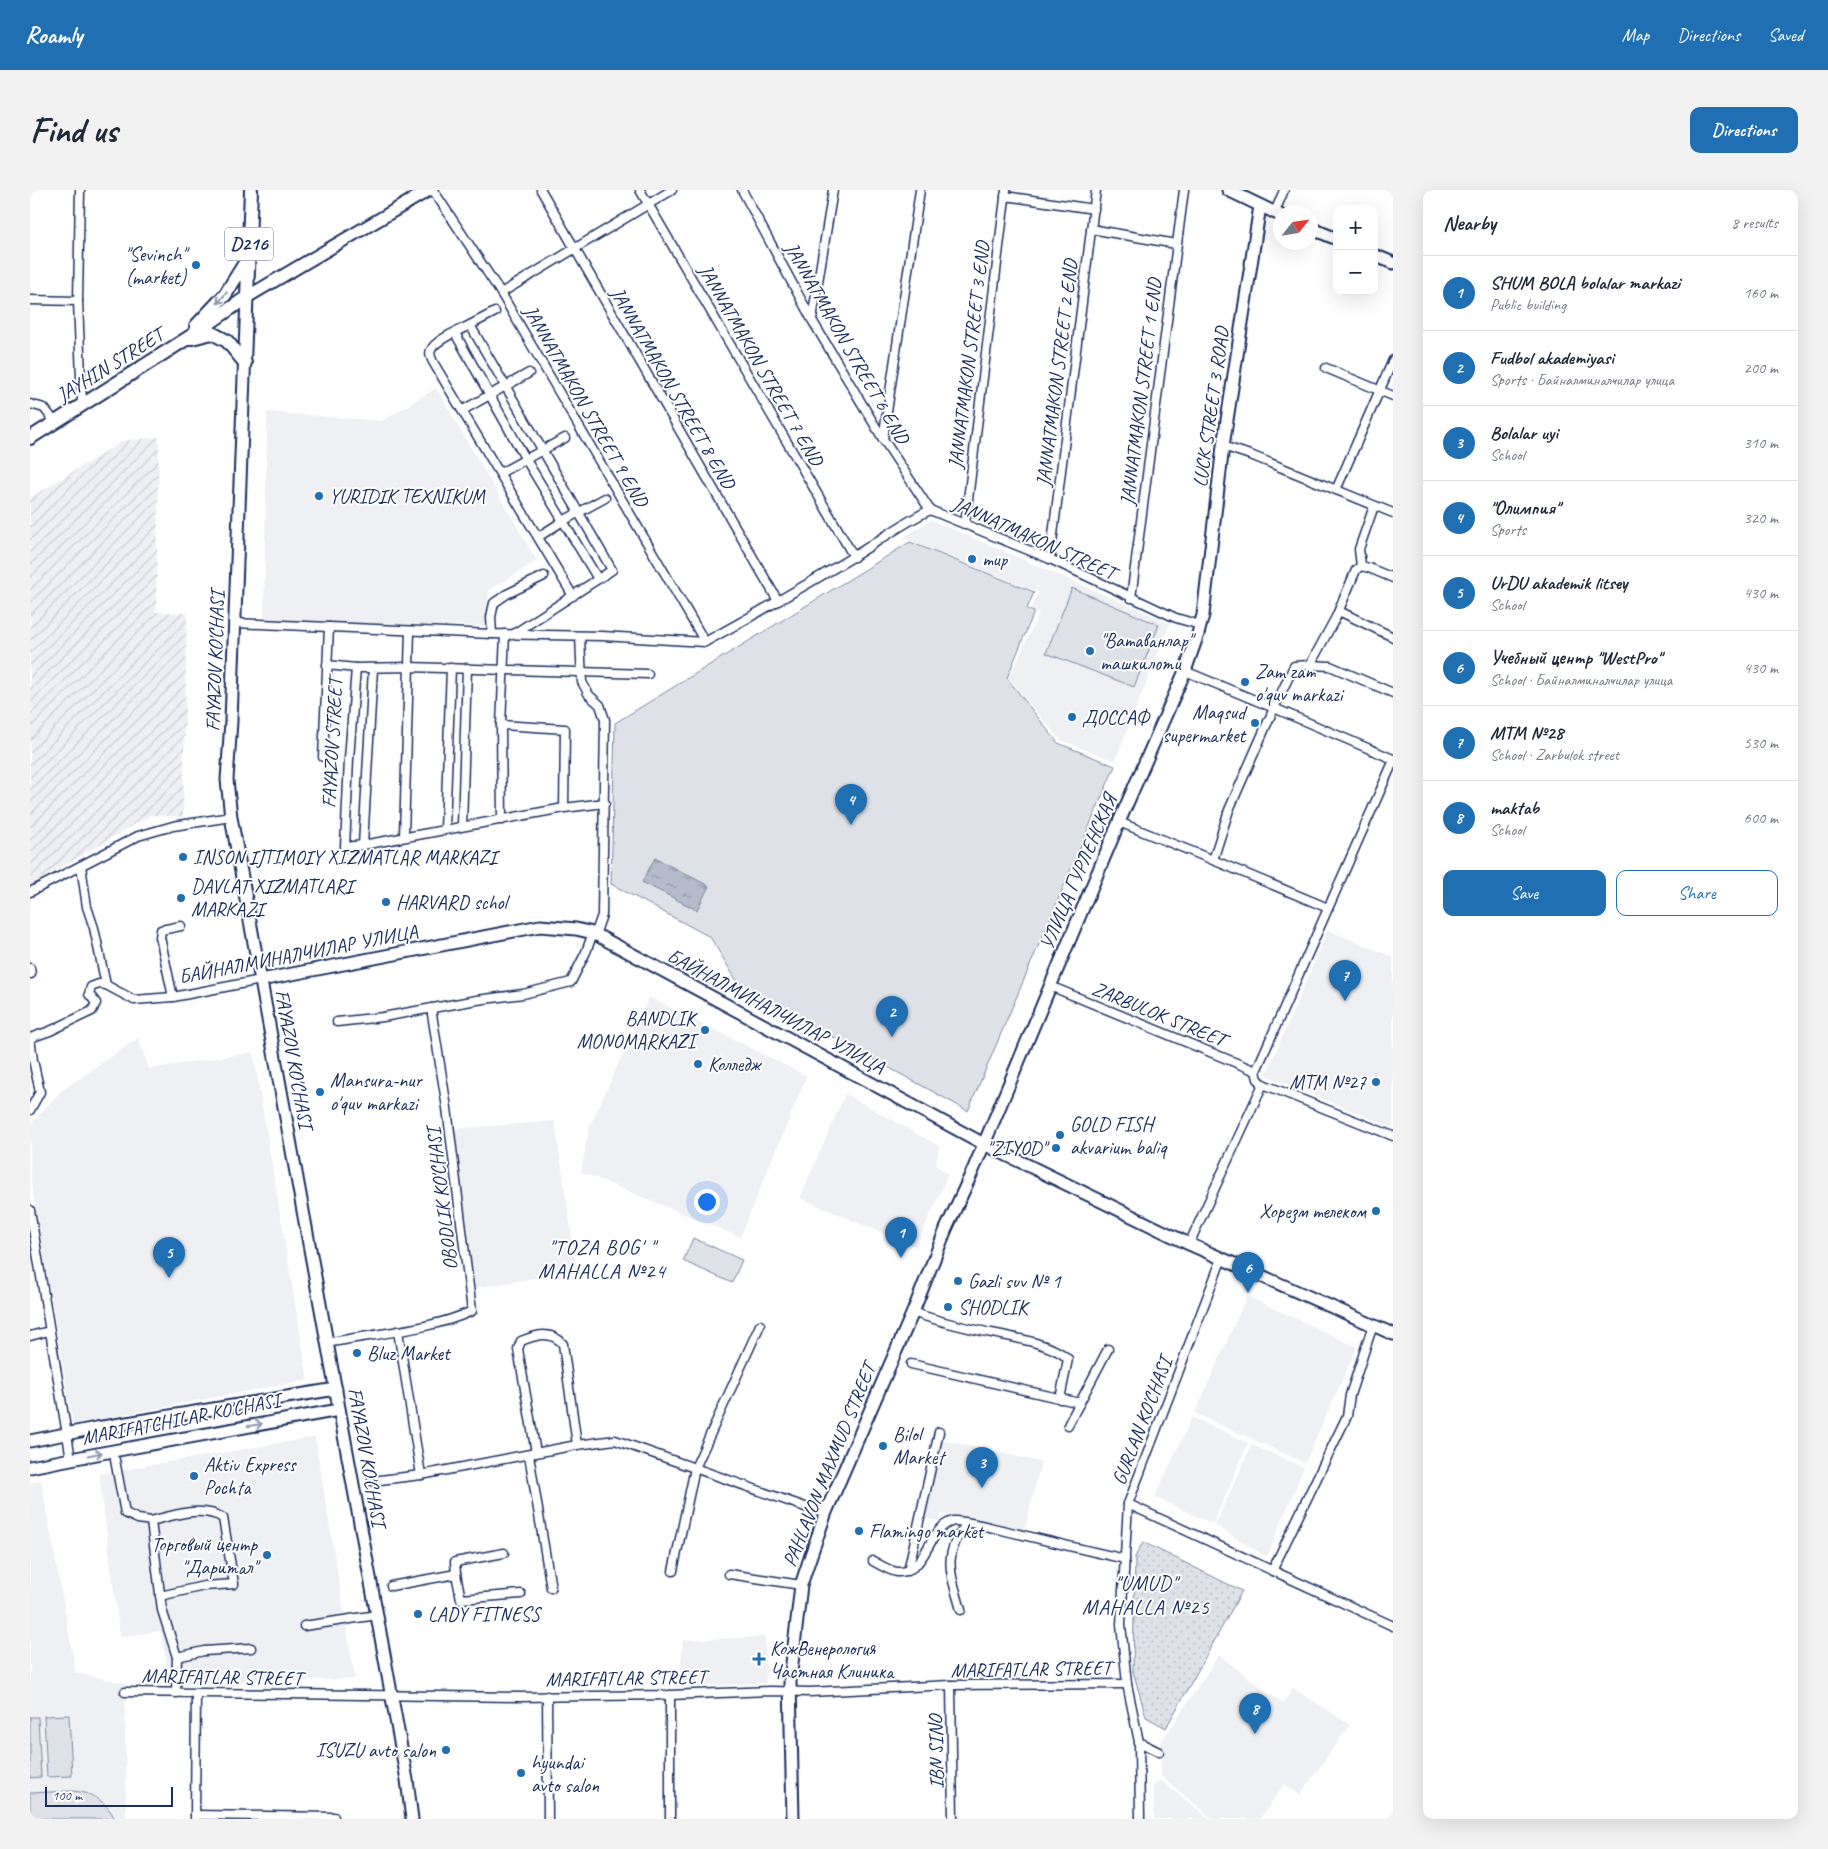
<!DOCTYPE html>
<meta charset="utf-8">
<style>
body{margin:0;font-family:Caveat,sans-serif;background:#f2f2f3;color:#1f2937}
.controls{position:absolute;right:15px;top:15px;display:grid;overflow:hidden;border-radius:10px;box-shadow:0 5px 20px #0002}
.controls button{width:45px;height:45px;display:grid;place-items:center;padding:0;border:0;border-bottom:1px solid #e0e1e3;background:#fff;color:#1f2937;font:25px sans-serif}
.compass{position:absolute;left:1243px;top:15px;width:45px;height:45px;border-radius:50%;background:#fff;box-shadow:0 5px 20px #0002;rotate:60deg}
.scale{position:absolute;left:15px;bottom:12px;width:128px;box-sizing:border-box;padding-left:5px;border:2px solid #1b2f5e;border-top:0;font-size:14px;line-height:18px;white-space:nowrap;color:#1b2f5e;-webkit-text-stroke:4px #fff;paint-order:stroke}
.you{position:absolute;left:676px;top:1011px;width:18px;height:18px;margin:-12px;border:4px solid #fff;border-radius:50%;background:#1a73e8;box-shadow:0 0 0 8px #1a73e833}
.badge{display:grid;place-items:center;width:32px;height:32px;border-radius:50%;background:#1f6fb2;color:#fff;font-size:16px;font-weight:700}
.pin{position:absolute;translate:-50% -41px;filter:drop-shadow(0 1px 2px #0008)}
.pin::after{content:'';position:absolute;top:26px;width:18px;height:15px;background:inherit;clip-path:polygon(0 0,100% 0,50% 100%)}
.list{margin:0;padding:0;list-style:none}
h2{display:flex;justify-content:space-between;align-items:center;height:65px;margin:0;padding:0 20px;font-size:21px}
h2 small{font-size:16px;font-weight:400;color:#747a83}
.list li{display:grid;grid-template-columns:32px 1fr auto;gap:15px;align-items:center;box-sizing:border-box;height:75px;padding:0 20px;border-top:1px solid #e0e1e3}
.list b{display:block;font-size:19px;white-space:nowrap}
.list p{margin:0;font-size:16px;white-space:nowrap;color:#747a83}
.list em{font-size:16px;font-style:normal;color:#747a83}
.actions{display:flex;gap:10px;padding:15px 20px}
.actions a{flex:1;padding:11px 0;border:1px solid #1f6fb2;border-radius:10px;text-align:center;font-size:18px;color:#1f6fb2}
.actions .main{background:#1f6fb2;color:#fff}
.map{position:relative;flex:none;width:1363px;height:1629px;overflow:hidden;border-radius:10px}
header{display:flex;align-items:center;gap:30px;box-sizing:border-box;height:70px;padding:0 25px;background:#1f6fb2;color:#fff}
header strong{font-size:24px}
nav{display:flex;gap:28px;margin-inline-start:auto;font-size:18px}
.intro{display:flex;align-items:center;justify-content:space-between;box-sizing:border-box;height:120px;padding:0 30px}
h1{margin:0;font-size:35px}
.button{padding:12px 22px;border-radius:10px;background:#1f6fb2;color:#fff;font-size:18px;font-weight:700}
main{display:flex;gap:30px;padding:0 30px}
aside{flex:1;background:#fff;border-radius:10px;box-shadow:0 5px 20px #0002}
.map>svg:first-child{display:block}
.built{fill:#eff0f4}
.industrial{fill:url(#industrial-furrows)}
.grass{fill:#dee1e7;stroke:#7c88a2}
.park{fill:url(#park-dots);stroke:#7c88a2}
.water{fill:url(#water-ripples);stroke:#77839f}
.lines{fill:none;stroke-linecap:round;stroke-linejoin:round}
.street-casing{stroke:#1b2f5e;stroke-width:11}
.secondary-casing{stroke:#1b2f5e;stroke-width:15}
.primary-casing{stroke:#1b2f5e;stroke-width:16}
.street{stroke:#fff;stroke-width:8}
.secondary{stroke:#fff;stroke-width:11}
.primary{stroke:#fff;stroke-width:12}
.oneway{stroke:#8d97ae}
.poi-dot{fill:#1f6fb2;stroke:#fff;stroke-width:2}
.labels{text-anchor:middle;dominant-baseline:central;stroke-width:4;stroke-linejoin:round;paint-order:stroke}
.shield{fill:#fff;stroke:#5f6d8e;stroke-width:1}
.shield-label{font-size:19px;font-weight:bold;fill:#1b2f5e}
.poi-label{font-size:20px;fill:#1b2f5e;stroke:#fff;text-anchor:start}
.street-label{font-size:20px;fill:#1b2f5e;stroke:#fff}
.neighbourhood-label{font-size:21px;letter-spacing:1px;fill:#1b2f5e;stroke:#fff}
</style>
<header>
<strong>Roamly</strong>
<nav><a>Map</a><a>Directions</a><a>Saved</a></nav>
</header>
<div class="intro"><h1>Find us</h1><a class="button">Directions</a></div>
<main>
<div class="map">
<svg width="1363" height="1629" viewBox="0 0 1363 1629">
<defs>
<pattern id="industrial-furrows" width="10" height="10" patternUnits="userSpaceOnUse" patternTransform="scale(1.25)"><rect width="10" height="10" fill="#eff0f4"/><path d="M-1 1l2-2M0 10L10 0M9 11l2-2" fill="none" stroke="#ccced4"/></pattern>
<pattern id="park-dots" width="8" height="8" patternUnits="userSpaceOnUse" patternTransform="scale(1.25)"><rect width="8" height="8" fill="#dee1e7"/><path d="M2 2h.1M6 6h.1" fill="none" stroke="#bec1c9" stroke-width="1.8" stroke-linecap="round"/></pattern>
<pattern id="water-ripples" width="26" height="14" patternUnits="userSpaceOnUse" patternTransform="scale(1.25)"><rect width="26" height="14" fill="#b5bbca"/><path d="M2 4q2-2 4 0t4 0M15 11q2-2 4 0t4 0" fill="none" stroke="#9298a7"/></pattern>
</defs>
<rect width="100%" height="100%" fill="#fff"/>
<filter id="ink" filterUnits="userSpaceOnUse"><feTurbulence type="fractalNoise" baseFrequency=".02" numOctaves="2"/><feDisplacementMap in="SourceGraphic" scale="10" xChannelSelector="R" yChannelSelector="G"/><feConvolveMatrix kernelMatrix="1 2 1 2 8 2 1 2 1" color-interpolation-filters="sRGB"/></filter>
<g filter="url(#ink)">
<!-- built -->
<g class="built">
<polygon points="406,198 507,371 459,400 456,429 460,436 234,432 237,222 352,231"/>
<polygon points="901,330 1140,433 1085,571 1030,550 979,488 1009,424 1001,419 1008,402 873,348"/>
<polygon points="1298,740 1363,767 1363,938 1236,885"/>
<polygon points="619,807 777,886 710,1047 551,982 559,938"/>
<polygon points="108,848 119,879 223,862 278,1190 43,1234 0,986 0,935 30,902"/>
<polygon points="815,904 909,956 906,975 918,985 886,1057 770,1008"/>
<polygon points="525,931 547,1081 445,1098 424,939"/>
<polygon points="1217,1106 1327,1157 1275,1273 1165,1223"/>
<polygon points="1162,1227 1218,1253 1183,1334 1125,1307"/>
<polygon points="285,1247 325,1489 141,1493 130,1441 90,1447 69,1284"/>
<polygon points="909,1249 1011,1272 994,1343 912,1324 909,1331 893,1328"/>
<polygon points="1222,1255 1274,1277 1237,1367 1185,1335"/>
<polygon points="11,1290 46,1483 95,1493 96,1629 0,1629 0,1293"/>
<polygon points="735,1447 736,1493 649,1497 653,1450"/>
<polygon points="1189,1465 1253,1514 1263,1498 1320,1535 1270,1605 1254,1594 1230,1629 1183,1629 1131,1586 1130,1554"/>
<polygon points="1130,1590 1180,1629 1124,1629 1123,1596"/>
</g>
<!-- industrial -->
<polygon class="industrial" points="129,247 126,422 157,423 153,627 121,625 0,695 0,308 93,251"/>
<!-- grass -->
<g class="grass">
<polygon points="880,352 1004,402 997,419 1004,422 977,488 1028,553 1085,576 938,921 710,796 680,747 581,694 585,533"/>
<polygon points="1042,398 1129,435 1104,497 1016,463"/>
<polygon points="663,1048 712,1070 702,1093 653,1071"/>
<polygon points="39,1525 42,1586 17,1587 14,1526"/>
<polygon points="0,1527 8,1527 11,1587 0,1588"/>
<path d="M41 1601C62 1602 75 1610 85 1629H0V1603Z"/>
</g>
<!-- park -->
<polygon class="park" points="1113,1352 1212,1401 1136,1538 1116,1527 1103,1481 1105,1367"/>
<!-- water -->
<polygon class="water" points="625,668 679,696 667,720 612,692"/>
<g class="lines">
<!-- street casing -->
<g class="street-casing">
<g id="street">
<polyline points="50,0 48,111 52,214"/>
<polyline points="403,0 471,103 675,452"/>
<polyline points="511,0 748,411"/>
<polyline points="610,0 824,367"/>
<polyline points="712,0 782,130 853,249 900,320"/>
<polyline points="975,6 1064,19"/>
<polyline points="1245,22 1254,0"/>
<polyline points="1061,39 1146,54"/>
<polyline points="471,103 642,0"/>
<polyline points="0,110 48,111"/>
<polyline points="782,129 803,0"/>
<polyline points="440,135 465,122"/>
<polyline points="425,143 495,268 568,389"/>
<polyline points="1296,178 1363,206"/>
<polyline points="0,214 14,218 25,232"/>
<polyline points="433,220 499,183"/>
<polyline points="853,249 890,0"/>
<polyline points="1193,256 1223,266 1363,323"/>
<polyline points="470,283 535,248"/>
<polyline points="1306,300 1363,170"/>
<polyline points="935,334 976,0"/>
<polyline points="508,347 533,331 575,308"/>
<polyline points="1020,369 1066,0"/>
<polyline points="1331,376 1329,359 1344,316"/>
<polyline points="1101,408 1154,0"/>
<polyline points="1309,421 1363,447"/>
<polyline points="205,433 462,444 572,446 675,452"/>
<polyline points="462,444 461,427 464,413 477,404 514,386"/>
<path d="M482 445 582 380 440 135C430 140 405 150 401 160 399 164 401 168 403 172L543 406"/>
<polyline points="550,446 552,492 559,505 570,515 575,530 572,725 565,745"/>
<path d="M675 452C724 425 773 397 821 368 848 352 872 333 900 320L1020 369 1146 428 1170 435"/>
<polyline points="297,475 326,478"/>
<polyline points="1280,475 1300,476 1363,503"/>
<polyline points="343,479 333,655 315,657 319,569 326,478 379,477 618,484"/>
<polyline points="1155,481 1244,518 1264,476 1280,475 1306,427 1326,380 1331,376 1339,378 1363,388"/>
<polyline points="293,567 299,437"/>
<polyline points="1363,572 1226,881 1228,889 1233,894 1363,946"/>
<polyline points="534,618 575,613"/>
<polyline points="472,630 471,535 475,444"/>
<polyline points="1089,632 1183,670"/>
<polyline points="432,636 437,478"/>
<polyline points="415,639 421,478"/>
<polyline points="374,646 380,441"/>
<polyline points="333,655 534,618 535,539 471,535"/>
<polyline points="51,676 57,717 64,738 76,795"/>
<polyline points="0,702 108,646 143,636 201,627"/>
<polyline points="1298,718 1183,670 1199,620 1244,518 1363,569"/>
<polyline points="0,778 1,784"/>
<polyline points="1020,796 1226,881"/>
<polyline points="143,807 130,747 131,740 151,736"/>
<polyline points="307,832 353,827 447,810 493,804 541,792 556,762 563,743"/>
<polyline points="0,920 10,902 3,870 0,848 20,841 62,821 66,813 59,804 61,797 69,794 76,795 104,810 143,807 231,790"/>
<polyline points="0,1020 41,1269"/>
<polyline points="1159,1054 1233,894"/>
<path d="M883 1122C903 1130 925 1135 947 1140 970 1145 1022 1152 1038 1169L1030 1209"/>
<polyline points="368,1141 391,1285"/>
<polyline points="0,1146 19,1141"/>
<path d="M297 1153C342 1144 402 1140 442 1121L417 918 401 818"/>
<polyline points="881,1174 1050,1213"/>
<polyline points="1038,1235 1078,1159"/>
<path d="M506 1263 488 1159 491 1151C506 1145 521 1140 533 1154L547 1255"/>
<polyline points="499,1265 521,1398"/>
<polyline points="85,1270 95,1323 108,1329 121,1331 132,1420 147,1467 174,1461 221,1458"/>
<polyline points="342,1291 391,1285 547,1255 585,1250 778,1318 796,1322"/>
<polyline points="1098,1314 1363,1436"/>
<path d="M121 1331C144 1325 172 1315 193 1328L204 1394 174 1396 130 1406"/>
<path d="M843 1371C850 1375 860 1381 867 1382 898 1384 897 1336 924 1331 934 1330 962 1338 972 1340 1013 1350 1054 1360 1095 1369"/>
<polyline points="643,1381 665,1278 730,1135"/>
<polyline points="878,1381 909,1242"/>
<polyline points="1242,1381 1317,1226 1320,1205 1343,1135"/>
<polyline points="426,1384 425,1372 474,1363"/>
<polyline points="699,1384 771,1395"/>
<polyline points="361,1396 426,1384 431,1409 491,1404"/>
<path d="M931 1420C921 1383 911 1367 937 1333"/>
<polyline points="274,1436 347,1425"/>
<polyline points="921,1495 923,1629"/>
<polyline points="95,1502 489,1507 640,1505 741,1501 780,1502 921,1495 1097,1494"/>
<polyline points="146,1503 147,1467"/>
<polyline points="640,1505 640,1629"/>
<polyline points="517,1506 518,1629"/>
<polyline points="1109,1552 1129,1562"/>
<polyline points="165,1625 304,1627"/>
<polyline points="165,1629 166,1503"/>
<polyline points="1110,1629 1109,1552 1097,1494 1091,1434 1098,1314 1192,1068"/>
</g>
</g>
<!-- secondary casing -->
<g class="secondary-casing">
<g id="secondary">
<polyline points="1198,0 1250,25"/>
<polyline points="1280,38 1307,49"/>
<polyline points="1344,65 1363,73"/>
<polyline points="231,790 510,736 546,739 563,743 954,954 1159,1054 1363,1144"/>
<polyline points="0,1251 66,1238 306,1199"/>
<polyline points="0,1277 72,1263 309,1220"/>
<polyline points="382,1629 377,1590 201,627 197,590 201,531 217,107 399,0"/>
<polyline points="763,1629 760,1491 771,1395 781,1365 796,1322 883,1122 916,1039 944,978 1089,632 1155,481 1168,444 1173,425 1193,256 1230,16"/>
</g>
</g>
<!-- primary casing -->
<g class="primary-casing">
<g id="primary">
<polyline points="166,136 195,105 218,68"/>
<polyline points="162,148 182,143 197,151 215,173"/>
<polyline points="0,248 161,146 217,107 221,0"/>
</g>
</g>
<!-- street -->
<use href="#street" class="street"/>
<!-- secondary -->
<use href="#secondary" class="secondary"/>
<!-- primary -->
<use href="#primary" class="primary"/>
</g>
<!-- one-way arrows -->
<defs><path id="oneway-shaft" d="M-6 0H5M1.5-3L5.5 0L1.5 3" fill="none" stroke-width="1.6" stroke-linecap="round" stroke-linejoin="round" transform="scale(1.25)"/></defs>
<g class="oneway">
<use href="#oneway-shaft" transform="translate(192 108) rotate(130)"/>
<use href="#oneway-shaft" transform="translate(225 1235) rotate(-10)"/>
<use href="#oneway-shaft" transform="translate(65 1264) rotate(-12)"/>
</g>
</g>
<!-- markers -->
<g class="poi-dot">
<circle cx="166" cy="75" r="5"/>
<circle cx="289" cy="306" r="5"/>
<circle cx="942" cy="369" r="5"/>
<circle cx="1060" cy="461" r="5"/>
<circle cx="1215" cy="492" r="5"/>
<circle cx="1042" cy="527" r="5"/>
<circle cx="1225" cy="533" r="5"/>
<circle cx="153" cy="667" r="5"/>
<circle cx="151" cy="708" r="5"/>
<circle cx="356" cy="712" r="5"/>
<circle cx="675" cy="840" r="5"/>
<circle cx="668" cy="874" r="5"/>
<circle cx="1346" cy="892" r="5"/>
<circle cx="290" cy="902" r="5"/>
<circle cx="1030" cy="945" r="5"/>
<circle cx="1026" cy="958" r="5"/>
<circle cx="1346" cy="1021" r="5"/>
<circle cx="928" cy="1091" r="5"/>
<circle cx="918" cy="1117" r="5"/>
<circle cx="327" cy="1163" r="5"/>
<circle cx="853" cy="1256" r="5"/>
<circle cx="164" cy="1286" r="5"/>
<circle cx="829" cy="1341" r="5"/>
<circle cx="237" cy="1365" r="5"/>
<circle cx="388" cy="1424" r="5"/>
<path d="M726.5 1461.5h5v5h5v5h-5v5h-5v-5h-5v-5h5z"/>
<circle cx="416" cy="1560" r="5"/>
<circle cx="491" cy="1583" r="5"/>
</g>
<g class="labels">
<!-- shield labels -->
<rect class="shield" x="195" y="37.5" width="48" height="33" rx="4"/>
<g class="shield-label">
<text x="219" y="54">D216</text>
</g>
<!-- poi labels -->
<g class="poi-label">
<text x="156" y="64" text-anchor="end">"Sevinch"<tspan x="156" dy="23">(market)</tspan></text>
<text x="299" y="306">YURIDIK TEXNIKUM</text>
<text x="952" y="369">тир</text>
<text x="1070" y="450">"Ватаванлар"<tspan x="1070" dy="23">ташкилоти</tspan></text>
<text x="1225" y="481">Zam zam<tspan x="1225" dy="23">o'quv markazi</tspan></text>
<text x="1215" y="522" text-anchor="end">Maqsud<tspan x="1215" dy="23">supermarket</tspan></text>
<text x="1052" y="527">ДОССАФ</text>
<text x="163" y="667">INSON IJTIMOIY XIZMATLAR MARKAZI</text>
<text x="161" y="696">DAVLAT XIZMATLARI<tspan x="161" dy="23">MARKAZI</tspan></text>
<text x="366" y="712">HARVARD schol</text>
<text x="665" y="828" text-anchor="end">BANDLIK<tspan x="665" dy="23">MONOMARKAZI</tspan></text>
<text x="678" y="874">Колледж</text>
<text x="300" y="890">Mansura-nur<tspan x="300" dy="23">o'quv markazi</tspan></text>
<text x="1336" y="892" text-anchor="end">MTM №27</text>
<text x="1040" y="934">GOLD FISH<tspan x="1040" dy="23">akvarium baliq</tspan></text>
<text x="1016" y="958" text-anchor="end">"ZIYOD"</text>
<text x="1336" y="1021" text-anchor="end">Хорезм телеком</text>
<text x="938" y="1091">Gazli suv № 1</text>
<text x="928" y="1117">SHODLIK</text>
<text x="337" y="1163">Bluz Market</text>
<text x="863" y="1244">Bilol<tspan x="863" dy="23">Market</tspan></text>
<text x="174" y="1274">Aktiv Express<tspan x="174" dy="23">Pochta</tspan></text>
<text x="839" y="1341">Flamingo market</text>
<text x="227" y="1354" text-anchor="end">Торговый центр<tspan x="227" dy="23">"Даритал"</tspan></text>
<text x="398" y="1424">LADY FITNESS</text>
<text x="740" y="1458">КожВенерология<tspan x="740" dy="23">Частная Клиника</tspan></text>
<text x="406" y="1560" text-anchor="end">ISUZU avto salon</text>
<text x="501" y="1572">hyundai<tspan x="501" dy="23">avto salon</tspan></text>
</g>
<!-- street labels -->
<g class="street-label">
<text transform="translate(817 153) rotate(60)">JANNATMAKON STREET 6 END</text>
<text transform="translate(939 165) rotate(-83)">JANNATMAKON STREET 3 END</text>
<text transform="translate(80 175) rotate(-32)">JAYHIN STREET</text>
<text transform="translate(731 175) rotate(60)">JANNATMAKON STREET 7 END</text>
<text transform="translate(1027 183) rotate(-83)">JANNATMAKON STREET 2 END</text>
<text transform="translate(643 198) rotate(60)">JANNATMAKON STREET 8 END</text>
<text transform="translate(1111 202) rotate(-83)">JANNATMAKON STREET 1 END</text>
<text transform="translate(556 216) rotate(60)">JANNATMAKON STREET 9 END</text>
<text transform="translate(1181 217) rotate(-82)">LUCK STREET 3 ROAD</text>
<text transform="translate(1004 348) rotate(24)">JANNATMAKON STREET</text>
<text transform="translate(185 471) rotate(-88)">FAYAZOV KO'CHASI</text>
<text transform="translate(302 553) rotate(-87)">FAYAZOV STREET</text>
<text transform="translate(1048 682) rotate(-67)">УЛИЦА ГУРЛЕНСКАЯ</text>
<text transform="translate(268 764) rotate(-11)">БАЙНАЛМИНАЛЧИЛАР УЛИЦА</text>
<text transform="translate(746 821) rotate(28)">БАЙНАЛМИНАЛЧИЛАР УЛИЦА</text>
<text transform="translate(1129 824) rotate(22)">ZARBULOK STREET</text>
<text transform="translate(264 869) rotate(80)">FAYAZOV KO'CHASI</text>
<text transform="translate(412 1009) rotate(-97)">OBODLIK KO'CHASI</text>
<text transform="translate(151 1229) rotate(-11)">MARIFATCHILAR KO'CHASI</text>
<text transform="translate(1112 1231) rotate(-69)">GURLAN KO'CHASI</text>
<text transform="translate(337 1267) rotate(80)">FAYAZOV KO'CHASI</text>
<text transform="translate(799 1275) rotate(-68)">PAHLAVON MAXMUD STREET</text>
<text transform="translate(1001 1479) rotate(-1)">MARIFATLAR STREET</text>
<text transform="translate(192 1487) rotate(1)">MARIFATLAR STREET</text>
<text transform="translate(596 1488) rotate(-1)">MARIFATLAR STREET</text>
<text transform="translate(906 1562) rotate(-91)">IBN SINO</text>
</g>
<!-- neighbourhood labels -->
<g class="neighbourhood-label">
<text x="572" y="1057">"TOZA BOG' "<tspan x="572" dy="24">MAHALLA №24</tspan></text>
<text x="1116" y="1393">"UMUD"<tspan x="1116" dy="24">MAHALLA №25</tspan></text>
</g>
</g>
</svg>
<div class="controls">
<button>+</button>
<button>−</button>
</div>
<svg class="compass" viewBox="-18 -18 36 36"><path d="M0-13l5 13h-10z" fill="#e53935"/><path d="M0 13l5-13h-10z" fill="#747a83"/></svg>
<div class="scale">100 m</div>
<div class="you"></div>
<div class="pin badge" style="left:871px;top:1068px">1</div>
<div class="pin badge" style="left:862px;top:847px">2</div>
<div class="pin badge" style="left:952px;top:1298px">3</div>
<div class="pin badge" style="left:821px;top:635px">4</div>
<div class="pin badge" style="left:139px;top:1088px">5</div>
<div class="pin badge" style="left:1218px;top:1103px">6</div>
<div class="pin badge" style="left:1315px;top:811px">7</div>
<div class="pin badge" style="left:1225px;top:1544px">8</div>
</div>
<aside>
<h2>Nearby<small>8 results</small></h2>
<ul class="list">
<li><span class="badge">1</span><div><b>SHUM BOLA bolalar markazi</b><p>Public building</p></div><em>160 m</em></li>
<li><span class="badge">2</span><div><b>Fudbol akademiyasi</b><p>Sports · Байналминалчилар улица</p></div><em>200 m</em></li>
<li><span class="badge">3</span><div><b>Bolalar uyi</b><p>School</p></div><em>310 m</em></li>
<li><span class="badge">4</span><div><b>&quot;Олимпия&quot;</b><p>Sports</p></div><em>320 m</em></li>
<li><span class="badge">5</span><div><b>UrDU akademik litsey</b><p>School</p></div><em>430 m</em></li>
<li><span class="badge">6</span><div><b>Учебный центр &quot;WestPro&quot;</b><p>School · Байналминалчилар улица</p></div><em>430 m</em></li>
<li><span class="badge">7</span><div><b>MTM №28</b><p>School · Zarbulok street</p></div><em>530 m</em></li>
<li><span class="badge">8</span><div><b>maktab</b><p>School</p></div><em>600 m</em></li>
</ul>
<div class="actions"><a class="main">Save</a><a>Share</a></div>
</aside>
</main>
